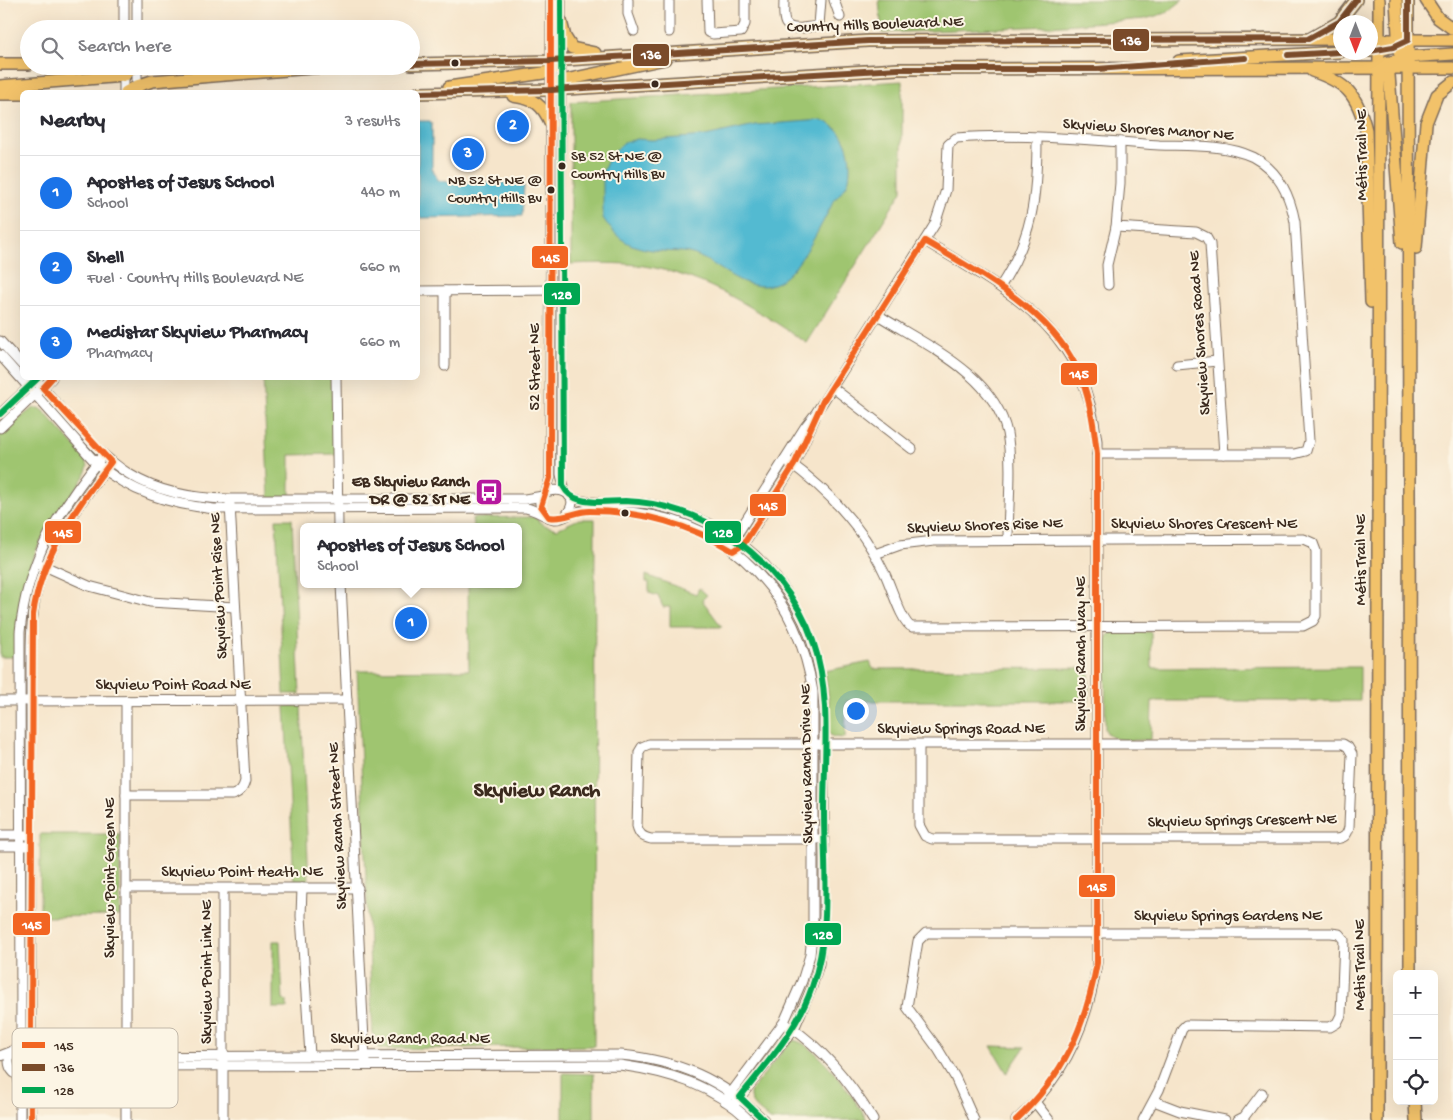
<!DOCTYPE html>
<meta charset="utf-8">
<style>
body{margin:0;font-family:"Gochi Hand",sans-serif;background:#f7f7f7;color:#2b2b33}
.controls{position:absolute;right:15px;bottom:15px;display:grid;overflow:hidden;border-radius:8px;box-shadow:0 5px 20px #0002}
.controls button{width:45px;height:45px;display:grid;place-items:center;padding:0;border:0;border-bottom:1px solid #e1e1e2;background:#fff;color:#2b2b33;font:25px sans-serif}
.compass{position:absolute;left:1333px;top:15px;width:45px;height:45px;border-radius:50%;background:#fff;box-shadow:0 5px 20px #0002;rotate:180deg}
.you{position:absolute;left:855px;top:710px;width:18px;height:18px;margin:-12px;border:4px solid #fff;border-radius:50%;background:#1a73e8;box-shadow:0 0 0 8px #1a73e833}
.badge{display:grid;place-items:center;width:32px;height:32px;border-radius:50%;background:#1a73e8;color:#fff;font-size:16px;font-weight:700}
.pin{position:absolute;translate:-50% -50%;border:2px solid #fff;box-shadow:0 1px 5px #0006}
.popup{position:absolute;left:300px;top:523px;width:222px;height:65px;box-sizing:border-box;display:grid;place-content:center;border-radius:8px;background:#fff;filter:drop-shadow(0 1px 4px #0005);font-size:16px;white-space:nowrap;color:#7c7c81}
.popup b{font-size:19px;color:#2b2b33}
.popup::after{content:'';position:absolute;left:50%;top:100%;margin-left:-10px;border:10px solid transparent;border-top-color:#fff}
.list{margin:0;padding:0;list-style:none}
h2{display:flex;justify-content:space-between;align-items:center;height:65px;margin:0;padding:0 20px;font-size:21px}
h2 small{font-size:16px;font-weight:400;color:#7c7c81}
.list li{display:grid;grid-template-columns:32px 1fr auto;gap:15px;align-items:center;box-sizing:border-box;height:75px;padding:0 20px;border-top:1px solid #e1e1e2}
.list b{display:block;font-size:19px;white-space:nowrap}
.list p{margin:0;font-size:16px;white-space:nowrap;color:#7c7c81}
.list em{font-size:16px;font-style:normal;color:#7c7c81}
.icon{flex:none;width:28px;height:28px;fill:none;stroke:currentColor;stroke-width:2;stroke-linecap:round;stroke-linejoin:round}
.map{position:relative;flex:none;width:1453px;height:1120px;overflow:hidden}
.search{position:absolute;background:#fff;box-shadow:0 5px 20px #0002;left:20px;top:20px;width:400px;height:55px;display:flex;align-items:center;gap:12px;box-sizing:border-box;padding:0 18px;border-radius:28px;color:#7c7c81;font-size:19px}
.panel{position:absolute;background:#fff;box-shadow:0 5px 20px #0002;left:20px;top:90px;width:400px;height:290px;border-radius:8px}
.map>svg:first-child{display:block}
.green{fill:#9fc570;stroke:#6d7847}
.water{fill:#53bad1;stroke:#477278}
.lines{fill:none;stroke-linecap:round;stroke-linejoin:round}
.minor-casing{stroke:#7c6b5b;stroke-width:11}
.major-casing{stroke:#7c6b5b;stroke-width:14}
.minor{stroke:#fff;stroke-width:9}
.major{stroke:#f2c26a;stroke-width:11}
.bus-1-casing{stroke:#fcf5e5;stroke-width:10}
.bus-2-casing{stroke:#fcf5e5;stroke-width:10}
.bus-3-casing{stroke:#fcf5e5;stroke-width:10}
.bus-1{stroke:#f26522;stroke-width:6}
.bus-2{stroke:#7a4b2a;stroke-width:6}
.bus-3{stroke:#00a651;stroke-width:6}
.bus-dot{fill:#3b2a1e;stroke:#fcf5e5;stroke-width:2}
.labels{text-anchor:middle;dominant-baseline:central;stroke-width:4;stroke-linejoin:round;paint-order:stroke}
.bus-label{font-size:15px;fill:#3b2a1e;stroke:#fcf5e5;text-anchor:start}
.street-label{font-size:16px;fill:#3b2a1e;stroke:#fcf5e5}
.poi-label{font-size:16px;font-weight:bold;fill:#3b2a1e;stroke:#fcf5e5;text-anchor:end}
.district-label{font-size:21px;font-weight:bold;fill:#3b2a1e;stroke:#fcf5e5}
.key{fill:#fcf5e5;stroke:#c2b8a9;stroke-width:1}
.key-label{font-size:14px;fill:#3b2a1e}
.line-badge{stroke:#fcf5e5;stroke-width:2}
.badge-label{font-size:14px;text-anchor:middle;font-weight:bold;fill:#fff}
</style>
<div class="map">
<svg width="1453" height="1120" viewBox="0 0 1453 1120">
<rect width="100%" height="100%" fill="#fcf5e5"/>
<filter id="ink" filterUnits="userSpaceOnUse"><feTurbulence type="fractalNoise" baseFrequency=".02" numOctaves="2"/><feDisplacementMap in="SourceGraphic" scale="10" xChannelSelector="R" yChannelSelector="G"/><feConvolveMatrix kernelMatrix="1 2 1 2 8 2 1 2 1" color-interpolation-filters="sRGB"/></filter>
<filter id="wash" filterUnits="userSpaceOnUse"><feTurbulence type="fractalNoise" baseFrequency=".0096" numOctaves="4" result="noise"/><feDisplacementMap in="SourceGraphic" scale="20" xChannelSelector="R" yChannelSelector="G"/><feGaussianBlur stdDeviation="1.12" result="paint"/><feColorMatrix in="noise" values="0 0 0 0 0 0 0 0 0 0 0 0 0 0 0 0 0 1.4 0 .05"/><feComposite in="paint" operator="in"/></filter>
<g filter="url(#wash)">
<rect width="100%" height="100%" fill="#f6e5cb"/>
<!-- green -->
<g class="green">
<polygon points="879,0 1183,0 1166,13 1145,19 1049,26 882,33"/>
<path d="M902 81V191L807 343C751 306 697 270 628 264 609 263 590 263 571 264V102Z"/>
<polygon points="263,378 336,378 337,454 290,455 290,498 269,499"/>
<path d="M33 408H39L44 412 82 454 88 466C83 484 64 502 54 518 26 561 16 607 16 657H0V434Z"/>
<polygon points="534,517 544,525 557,529 579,519 595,519 594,1046 381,1049 374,1043 373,1039 357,671 469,670 468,584 518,584 518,527 473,527 472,518"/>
<polygon points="276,519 292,519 300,694 284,694"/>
<polygon points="646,575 696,594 699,588 707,595 702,600 722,627 670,627 670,607 663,607 658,596 649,593 649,582 646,582"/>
<path d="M1113 632H1151L1152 668 1360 667V701H1152L1151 740C1137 739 1111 745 1105 729L1106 640 1107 636Z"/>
<polygon points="870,662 873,669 1089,668 1089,701 846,701 845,738 833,737 828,733 829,702 825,671"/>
<polygon points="285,706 301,706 309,882 294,882"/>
<polygon points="40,834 120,834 120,916 40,917"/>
<polygon points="273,941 280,941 283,1000 287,1001 287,1008 273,1008"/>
<path d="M792 1040C817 1042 855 1099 867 1120H770C761 1111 746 1104 751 1090Z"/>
<polygon points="991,1046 1025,1047 1007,1073"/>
<polygon points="563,1073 594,1074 594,1120 563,1120"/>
</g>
<!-- water -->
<g class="water">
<path d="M821 120C846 128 853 155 849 179 847 187 839 194 834 201 820 225 796 285 764 286 734 286 716 260 689 253 681 251 671 252 663 251 634 249 619 243 603 218V171L610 156 623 143 637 139 652 140 705 136 755 125Z"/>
<polygon points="418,121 430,121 432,125 432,168 438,180 453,183 521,183 524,185 522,216 421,218 418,214"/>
</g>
</g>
<g filter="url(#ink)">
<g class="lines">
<!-- minor casing -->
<g class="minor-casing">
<g id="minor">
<polyline points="137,0 137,29"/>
<polyline points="561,0 561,474 565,492"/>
<polyline points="628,0 628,14 634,31"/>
<polyline points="707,0 708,32 713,34 741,32 745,24 745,0"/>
<path d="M784 0C784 17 780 30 802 28 808 27 814 27 819 25L821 0"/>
<polyline points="834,0 840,17"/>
<polyline points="124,29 124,0"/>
<polyline points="669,32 669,0"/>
<polyline points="124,66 124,92"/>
<polyline points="137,92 137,66"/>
<polyline points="1120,142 1120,183 1116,227 1196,232 1206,237 1210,244 1224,454"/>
<path d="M925 241C1013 294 1084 328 1097 441V963C1088 1024 1064 1079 1016 1120"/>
<polyline points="1108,285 1107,265 1116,227"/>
<path d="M1000 287C1033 237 1037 197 1037 139"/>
<polyline points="418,291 556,290"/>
<polyline points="445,291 445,366"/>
<path d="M878 315C925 345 994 374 1007 433 1013 465 1008 507 1008 540"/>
<polyline points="0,341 22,365"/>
<path d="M0 355 96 463C131 493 170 504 214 509L526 508C537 510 546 518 554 519 562 520 569 514 576 512 594 508 618 511 637 513 735 525 798 597 813 692V926L810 955 802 981 784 1022 725 1101"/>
<polyline points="1177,365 1217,361"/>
<path d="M34 378C100 450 122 498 230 499H525L543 496"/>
<polyline points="336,378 338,527"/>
<polyline points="832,387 912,449"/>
<polyline points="0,414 31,385"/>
<polyline points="0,428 52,378"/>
<path d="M785 459C827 489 863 527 885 574 891 586 902 624 912 627L1303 626 1313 621 1316 616V551L1313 543 1304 539 934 541 900 545 875 554"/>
<polyline points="546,492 550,478 551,0"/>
<path d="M569 496C591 508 629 499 655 505 756 527 820 608 824 709V916L819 964 812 987 794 1029 733 1106"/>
<path d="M545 515C521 481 592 483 566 515"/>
<polyline points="738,548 743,545 794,465 815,418"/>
<path d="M733 551 734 539 805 427 816 413 935 224 946 190 948 145 956 138C1020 133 1094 140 1159 145 1189 146 1225 144 1253 157 1278 170 1290 195 1295 222L1309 441 1306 451 1294 454H1097"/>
<polyline points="40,564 89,586 150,602 235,607"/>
<polyline points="341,584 365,1060"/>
<polyline points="0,701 347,700"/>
<polyline points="126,701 126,1120"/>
<path d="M126 795H233C240 792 243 789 245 781L230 504"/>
<polyline points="0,835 26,835"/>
<path d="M824 839H651C642 837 639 834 637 826L639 752 642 747 649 744H1343L1348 747 1352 754 1349 827C1347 836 1344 838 1335 839H932L925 836 919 825V745"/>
<polyline points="0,846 26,846"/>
<polyline points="126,888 358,888"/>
<polyline points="302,888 301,916 310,1055"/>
<path d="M789 1026C825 1050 851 1083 873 1120"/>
<circle cx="25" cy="1061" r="16"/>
<path d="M17 1047 21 1029 20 632C27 560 58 511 103 455"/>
<path d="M36 1049 31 1030V654C31 633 32 612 37 592 48 545 82 500 111 462"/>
<path d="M39 1053 60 1057 621 1055C680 1061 721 1079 764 1120"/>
<polyline points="0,1056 13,1051"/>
<path d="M37 1072 43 1068 59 1066 620 1065C669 1072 713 1085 749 1120"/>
<polyline points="17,1073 20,1086 20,1120"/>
<polyline points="1154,1101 1180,1111 1225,1120"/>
<polyline points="1035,1102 1049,1120"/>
<polyline points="31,1120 30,1088 33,1075"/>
<polyline points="223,1120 223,889"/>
<polyline points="974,1120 955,1077 938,1049 907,1007 918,941 926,933 1331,933 1339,934 1344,940 1341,1015 1337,1023 1330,1027 1186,1025 1182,1029 1159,1090 1143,1120"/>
<polyline points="1238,1120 1244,1117 1262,1093"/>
</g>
</g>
<!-- major casing -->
<g class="major-casing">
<g id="major">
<polyline points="1396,0 1399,51 1406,64"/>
<polyline points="1408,0 1410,974"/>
<polyline points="1426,0 1438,18 1453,29"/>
<polyline points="561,21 565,37 572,48 595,53"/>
<polyline points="1311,38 1339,22 1356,0"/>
<polyline points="1370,40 1453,40"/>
<polyline points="1370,51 1384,49 1405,42"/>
<polyline points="1179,61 1340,52"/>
<polyline points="1388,62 1402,243"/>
<polyline points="0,64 29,64"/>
<polyline points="411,64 550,61 868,41 1340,39"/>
<polyline points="1385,64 1408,57 1453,54"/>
<path d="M1312 71C1347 83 1357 94 1366 130L1371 302"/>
<polyline points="0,86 124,76 135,66"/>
<polyline points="449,87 550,72 561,60"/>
<polyline points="551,90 561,81 570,79 665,59"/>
<polyline points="126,92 137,86 152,81 336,66"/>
<polyline points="418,93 551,90 898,69 1453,68"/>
<polyline points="0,94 22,94"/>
<path d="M513 96C535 99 542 104 551 124"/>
<polyline points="1416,248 1426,123 1437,95 1453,82"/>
<polyline points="1415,1101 1416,1120"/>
<polyline points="1377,1120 1379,0"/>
</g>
</g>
<!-- minor -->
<use href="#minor" class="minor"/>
<!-- major -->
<use href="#major" class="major"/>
<!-- bus-1 casing -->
<g class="bus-1-casing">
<g id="bus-1">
<path d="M551 0 550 478 541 506 549 517C563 520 576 511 590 511 643 511 689 524 733 551L743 545 794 465 823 401 925 241C982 275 1057 313 1082 380 1091 404 1094 428 1097 454V963C1085 1028 1064 1075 1016 1120"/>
<path d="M31 1120C31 1099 29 1081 41 1063L31 1030 33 615C41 556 76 508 111 462L43 388 52 378"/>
</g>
</g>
<!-- bus-2 casing -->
<g class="bus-2-casing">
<g id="bus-2">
<polyline points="1370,51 1393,47 1408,40 1408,0"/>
<polyline points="1288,55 1340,52"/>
<polyline points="411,64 550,61 868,41 1308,39 1339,22 1356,0"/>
<polyline points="418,93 551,90 898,69 1097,69 1245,58"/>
</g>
</g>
<!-- bus-3 casing -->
<g class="bus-3-casing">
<g id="bus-3">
<path d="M561 0 563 486C567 494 572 498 581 500 596 504 610 501 625 501 662 502 700 515 730 536 767 561 799 599 813 641 832 696 824 756 824 812 824 871 832 931 812 987 798 1029 767 1063 740 1097L764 1120"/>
<polyline points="0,414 38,378"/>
</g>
</g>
<!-- bus-1 -->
<use href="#bus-1" class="bus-1"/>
<!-- bus-2 -->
<use href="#bus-2" class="bus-2"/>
<!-- bus-3 -->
<use href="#bus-3" class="bus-3"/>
</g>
</g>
<!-- icons -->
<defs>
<g id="bus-square" transform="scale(1.4375)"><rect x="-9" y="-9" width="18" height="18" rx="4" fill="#b5179e" stroke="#fcf5e5"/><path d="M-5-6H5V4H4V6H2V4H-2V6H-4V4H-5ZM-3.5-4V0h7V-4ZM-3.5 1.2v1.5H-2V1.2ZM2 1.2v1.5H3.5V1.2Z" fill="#fff"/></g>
</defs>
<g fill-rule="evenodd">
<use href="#bus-square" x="489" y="492"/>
</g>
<!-- markers -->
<g class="bus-dot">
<circle cx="455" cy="63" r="4.5"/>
<circle cx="655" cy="84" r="4.5"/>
<circle cx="562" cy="166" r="4.5"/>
<circle cx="551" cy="190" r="4.5"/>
<circle cx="625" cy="513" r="4.5"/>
</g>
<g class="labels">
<!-- bus labels -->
<g class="bus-label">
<text x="571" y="157">SB 52 St NE @<tspan x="571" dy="18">Country Hills Bv</tspan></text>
<text x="542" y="181" text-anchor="end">NB 52 St NE @<tspan x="542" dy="18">Country Hills Bv</tspan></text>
</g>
<!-- street labels -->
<g class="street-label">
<text transform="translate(875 26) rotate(-2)">Country Hills Boulevard NE</text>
<text transform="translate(1148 131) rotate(4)">Skyview Shores Manor NE</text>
<text transform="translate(1363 155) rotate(-90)">Métis Trail NE</text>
<text transform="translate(1201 333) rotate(-94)">Skyview Shores Road NE</text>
<text transform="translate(536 367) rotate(-90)">52 Street NE</text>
<text x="1204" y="525">Skyview Shores Crescent NE</text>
<text transform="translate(985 527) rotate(-2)">Skyview Shores Rise NE</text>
<text transform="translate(1362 560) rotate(-90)">Métis Trail NE</text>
<text transform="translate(220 586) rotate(-93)">Skyview Point Rise NE</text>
<text transform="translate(1082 654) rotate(-90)">Skyview Ranch Way NE</text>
<text x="173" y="686">Skyview Point Road NE</text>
<text x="961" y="730">Skyview Springs Road NE</text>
<text transform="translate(808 764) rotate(-91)">Skyview Ranch Drive NE</text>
<text transform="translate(1242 822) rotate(-1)">Skyview Springs Crescent NE</text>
<text transform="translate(339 826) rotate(-93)">Skyview Ranch Street NE</text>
<text x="242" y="873">Skyview Point Heath NE</text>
<text transform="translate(111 878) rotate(-90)">Skyview Point Green NE</text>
<text x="1228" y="917">Skyview Springs Gardens NE</text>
<text transform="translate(1361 965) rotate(-90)">Métis Trail NE</text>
<text transform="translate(208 972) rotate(-90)">Skyview Point Link NE</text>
<text x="410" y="1040">Skyview Ranch Road NE</text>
</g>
<!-- poi labels -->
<g class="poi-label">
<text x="470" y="483">EB Skyview Ranch<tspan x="470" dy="18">DR @ 52 ST NE</tspan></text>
</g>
<!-- district labels -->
<g class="district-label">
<text x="537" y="792">Skyview Ranch</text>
</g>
</g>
<!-- legend -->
<rect x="12" y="1028" width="166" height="80" rx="8" class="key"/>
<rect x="22" y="1042" width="23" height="6" fill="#f26522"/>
<rect x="22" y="1064" width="23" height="7" fill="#7a4b2a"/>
<rect x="22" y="1087" width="23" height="6" fill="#00a651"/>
<g class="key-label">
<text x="54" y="1050">145</text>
<text x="54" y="1072">136</text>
<text x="54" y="1095">128</text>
</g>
<g class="line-badge">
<rect x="1112" y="28" width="38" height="24" rx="5" fill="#7a4b2a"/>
<rect x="632" y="43" width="38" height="24" rx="5" fill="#7a4b2a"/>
<rect x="531" y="245" width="38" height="24" rx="5" fill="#f26522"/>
<rect x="543" y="282" width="38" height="24" rx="5" fill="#00a651"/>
<rect x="1060" y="362" width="38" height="24" rx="5" fill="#f26522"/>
<rect x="749" y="493" width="38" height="24" rx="5" fill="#f26522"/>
<rect x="704" y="520" width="38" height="24" rx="5" fill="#00a651"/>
<rect x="44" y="520" width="38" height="24" rx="5" fill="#f26522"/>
<rect x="1078" y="874" width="38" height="24" rx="5" fill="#f26522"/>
<rect x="12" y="912" width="39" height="24" rx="5" fill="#f26522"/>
<rect x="804" y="922" width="38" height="24" rx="5" fill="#00a651"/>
</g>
<g class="badge-label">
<text x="1131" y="45">136</text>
<text x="651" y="59">136</text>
<text x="550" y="262">145</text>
<text x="562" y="299">128</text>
<text x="1079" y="378">145</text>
<text x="768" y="510">145</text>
<text x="723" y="537">128</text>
<text x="63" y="537">145</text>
<text x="1097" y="891">145</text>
<text x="32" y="929">145</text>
<text x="823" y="939">128</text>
</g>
</svg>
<div class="controls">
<button>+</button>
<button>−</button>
<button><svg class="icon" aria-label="locate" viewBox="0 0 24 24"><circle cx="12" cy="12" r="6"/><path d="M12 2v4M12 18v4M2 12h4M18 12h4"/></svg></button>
</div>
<svg class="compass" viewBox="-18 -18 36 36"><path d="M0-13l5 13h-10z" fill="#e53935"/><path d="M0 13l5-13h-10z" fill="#7c7c81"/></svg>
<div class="you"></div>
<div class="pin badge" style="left:411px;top:623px">1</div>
<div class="popup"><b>Apostles of Jesus School</b>School</div>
<div class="pin badge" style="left:513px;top:126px">2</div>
<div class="pin badge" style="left:468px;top:154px">3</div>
<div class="search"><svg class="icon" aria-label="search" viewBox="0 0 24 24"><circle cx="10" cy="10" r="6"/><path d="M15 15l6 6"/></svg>Search here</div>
<section class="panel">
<h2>Nearby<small>3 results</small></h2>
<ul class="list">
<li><span class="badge">1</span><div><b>Apostles of Jesus School</b><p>School</p></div><em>440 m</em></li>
<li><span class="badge">2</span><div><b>Shell</b><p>Fuel · Country Hills Boulevard NE</p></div><em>660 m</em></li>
<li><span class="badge">3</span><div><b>Medistar Skyview Pharmacy</b><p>Pharmacy</p></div><em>660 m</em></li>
</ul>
</section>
</div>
